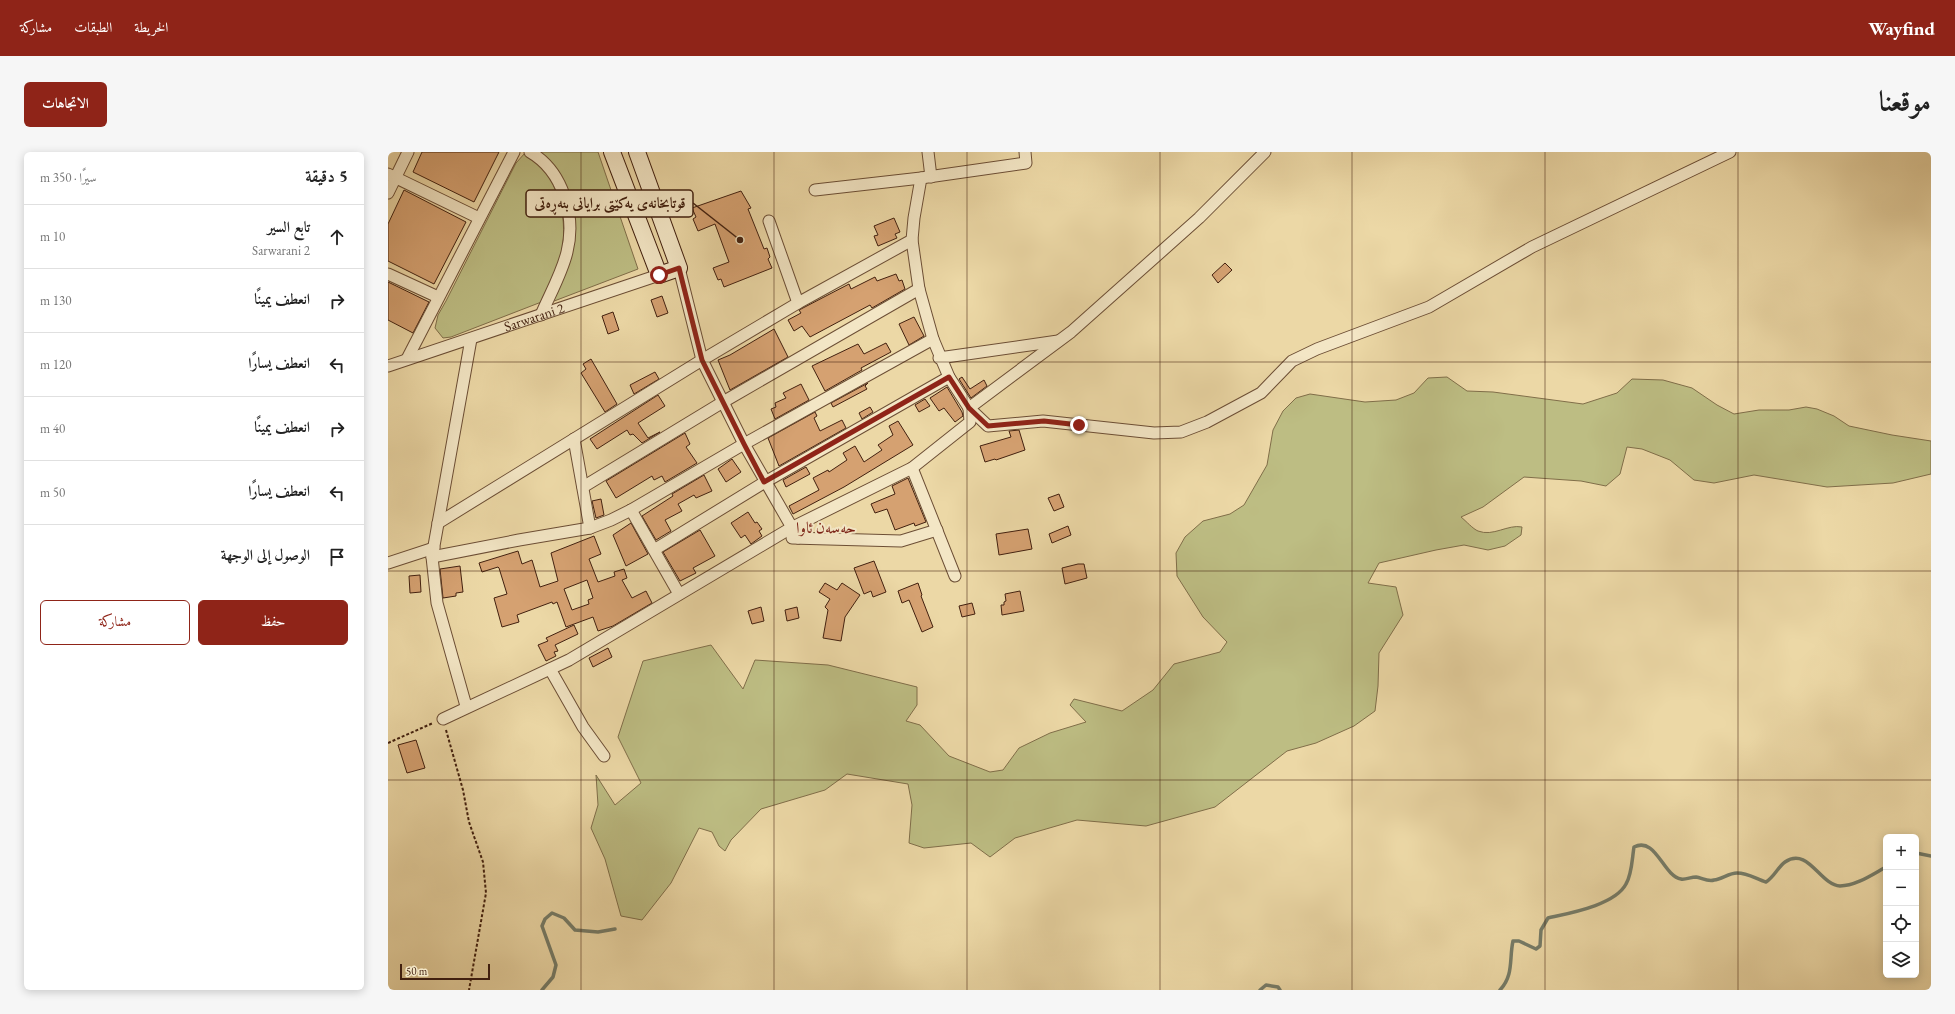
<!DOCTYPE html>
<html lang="ar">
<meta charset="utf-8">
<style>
body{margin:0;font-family:"EB Garamond",Amiri,serif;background:#f6f6f6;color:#222;direction:rtl}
.controls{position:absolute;right:12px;bottom:12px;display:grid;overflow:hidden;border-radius:6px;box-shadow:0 2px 10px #0003}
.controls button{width:36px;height:36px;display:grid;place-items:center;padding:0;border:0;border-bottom:1px solid #e0e0e0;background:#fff;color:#222;font:20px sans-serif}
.scale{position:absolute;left:12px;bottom:10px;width:90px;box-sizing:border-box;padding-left:4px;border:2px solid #42200f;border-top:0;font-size:11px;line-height:14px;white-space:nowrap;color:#42200f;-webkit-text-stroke:3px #f3e6c5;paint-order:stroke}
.stop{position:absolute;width:12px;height:12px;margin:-9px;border:3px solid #8f2418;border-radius:50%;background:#fff}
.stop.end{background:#8f2418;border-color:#fff;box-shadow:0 1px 4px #0008}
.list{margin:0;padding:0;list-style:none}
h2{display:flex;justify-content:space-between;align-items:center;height:52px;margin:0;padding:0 16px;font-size:17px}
h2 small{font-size:13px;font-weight:400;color:#767676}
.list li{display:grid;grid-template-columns:26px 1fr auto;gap:12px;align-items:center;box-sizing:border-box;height:64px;padding:0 16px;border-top:1px solid #e0e0e0}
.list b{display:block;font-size:15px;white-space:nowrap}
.list p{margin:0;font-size:13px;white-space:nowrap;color:#767676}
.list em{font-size:13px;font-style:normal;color:#767676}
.actions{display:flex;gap:8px;padding:12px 16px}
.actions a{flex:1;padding:9px 0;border:1px solid #8f2418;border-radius:6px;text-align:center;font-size:14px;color:#8f2418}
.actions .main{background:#8f2418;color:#fff}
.icon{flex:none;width:22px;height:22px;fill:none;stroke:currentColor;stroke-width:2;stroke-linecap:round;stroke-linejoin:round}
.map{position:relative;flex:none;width:1543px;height:838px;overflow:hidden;direction:ltr;border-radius:6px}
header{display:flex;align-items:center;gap:24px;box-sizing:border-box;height:56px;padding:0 20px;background:#8f2418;color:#fff}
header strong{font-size:19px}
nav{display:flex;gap:22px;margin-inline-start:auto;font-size:14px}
.intro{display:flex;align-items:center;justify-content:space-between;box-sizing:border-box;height:96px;padding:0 24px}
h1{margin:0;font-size:28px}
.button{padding:10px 18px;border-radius:6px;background:#8f2418;color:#fff;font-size:14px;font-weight:700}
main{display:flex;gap:24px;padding:0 24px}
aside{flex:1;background:#fff;border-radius:6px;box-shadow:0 2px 10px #0003}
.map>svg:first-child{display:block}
.green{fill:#bdbd83;stroke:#806e49}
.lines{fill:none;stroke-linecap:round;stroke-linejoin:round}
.stream{stroke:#767c68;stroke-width:3.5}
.building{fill:#d5a171;stroke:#42200f;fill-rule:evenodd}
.minor-casing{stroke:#6c4e35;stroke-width:13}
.secondary-casing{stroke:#42200f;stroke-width:18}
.path{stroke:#42200f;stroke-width:2;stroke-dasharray:3 2;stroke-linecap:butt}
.minor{stroke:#f3e6c5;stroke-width:11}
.secondary{stroke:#f3e6c5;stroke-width:16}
.route{stroke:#8f2418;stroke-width:5}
.grid{fill:none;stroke:#42200f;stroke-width:1;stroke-opacity:0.55}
.labels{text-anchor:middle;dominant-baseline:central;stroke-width:4;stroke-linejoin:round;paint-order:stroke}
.street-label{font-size:14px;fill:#42200f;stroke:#f3e6c5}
.quarter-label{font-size:16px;fill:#7a1f14;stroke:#f3e6c5}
.leader{fill:none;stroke:#42200f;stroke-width:1.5}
.callout-dot{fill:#42200f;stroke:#f3e6c5;stroke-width:1.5}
.callout{fill:#f3e6c5;stroke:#42200f;stroke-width:1.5}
.callout-label{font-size:15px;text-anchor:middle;font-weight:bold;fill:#42200f}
</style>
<header>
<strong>Wayfind</strong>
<nav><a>الخريطة</a><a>الطبقات</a><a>مشاركة</a></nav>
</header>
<div class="intro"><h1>موقعنا</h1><a class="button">الاتجاهات</a></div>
<main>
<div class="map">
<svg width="1543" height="838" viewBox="0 0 1543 838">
<rect width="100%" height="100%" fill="#ecd8a6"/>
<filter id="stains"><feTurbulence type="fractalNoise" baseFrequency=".005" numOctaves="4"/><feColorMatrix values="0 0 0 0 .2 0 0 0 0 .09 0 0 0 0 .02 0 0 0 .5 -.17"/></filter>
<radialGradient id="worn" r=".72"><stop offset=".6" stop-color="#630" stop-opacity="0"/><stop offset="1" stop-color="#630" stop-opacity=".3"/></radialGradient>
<!-- green -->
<g class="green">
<polygon points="150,0 210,0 250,117 161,151 186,86 187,62 179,35 166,15"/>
<path d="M137 1C143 5 150 9 154 15 177 44 181 83 169 118 166 128 160 139 156 149L63 185 55 186 47 176 50 163 58 149 128 11Z"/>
<path d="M1059 225 1079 239 1105 240 1195 252 1229 241 1244 227 1275 228 1304 236 1329 253 1346 262 1371 258H1401L1418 255 1429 257 1446 264 1461 274 1504 283 1543 289V322L1505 331 1439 335 1366 323 1326 331 1306 328 1282 308 1254 297 1239 295 1232 322 1218 334 1193 329 1136 325 1095 355 1073 365C1078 369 1085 377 1090 379 1105 385 1120 372 1134 375L1133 383 1117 394 1100 398 1076 393 1048 398 991 411 980 431 1008 435 1015 463 991 501 990 534 987 559 966 574 928 591 899 599 827 655 758 674 689 668 627 686 602 705 583 691 536 696 521 691 524 653 520 632 459 622 437 638 373 657 343 688 337 699 331 694 324 680 311 676 283 731 254 768 233 764 217 707 203 676 210 653 208 623 227 653 253 631 230 585 255 509 323 493 355 537 367 508 440 513 529 535V553L518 569 532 573 561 604 602 620 615 618 631 596 662 581 698 570 682 553 686 547 734 559 765 538 786 512 832 500 839 490 815 465 789 424 788 401 797 385 815 369 842 362 856 353 879 313 885 278 895 259 908 246 922 242 977 250 1008 248 1026 241 1040 226Z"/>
</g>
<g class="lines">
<!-- stream -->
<g class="stream">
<polyline points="1528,701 1543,704"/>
<polyline points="154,838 165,825 168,813 154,774 157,767 164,761 176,766 187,778 210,780 227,777"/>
<polyline points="872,838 878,833 890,835 892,838"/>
<path d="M1112 838C1126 823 1121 807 1125 789H1131L1148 797 1152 794 1153 778 1160 766C1182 761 1227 753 1238 732 1244 722 1244 707 1246 695 1268 684 1275 724 1293 727 1297 728 1303 725 1308 725 1314 726 1320 730 1326 728 1334 727 1341 721 1349 721 1360 721 1368 727 1378 730 1386 725 1390 715 1397 710 1420 694 1432 733 1452 734 1468 734 1485 722 1498 715"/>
</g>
</g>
<!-- building -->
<g class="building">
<polygon points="34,0 111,0 86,50 25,20"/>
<polygon points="16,38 78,70 46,132 0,109 0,72"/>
<polygon points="353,39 363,56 360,57 376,97 379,96 382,105 380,107 384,116 336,135 333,127 330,128 325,116 341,110 327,72 310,79 305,67 308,65 304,56"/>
<polygon points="506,66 512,80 507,82 509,86 490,94 486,84 490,83 486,74"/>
<polygon points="837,111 844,118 830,131 824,123"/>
<polygon points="508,122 511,129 514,128 517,137 484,156 482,153 422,185 414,174 406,179 400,168 413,161 411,158 413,157 461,132 463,137 487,125 489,129"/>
<polygon points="0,130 41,150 25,181 0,168"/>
<polygon points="274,144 280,161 269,165 263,148"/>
<polygon points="225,160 231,178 220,182 214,164"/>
<polygon points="526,165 536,184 521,193 511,172"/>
<polygon points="386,177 400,205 342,238 330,208 342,203"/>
<polygon points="498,191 503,200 473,216 474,218 437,239 424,214 470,192 476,202"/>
<polygon points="203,207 229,252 217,260 193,221 198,217 195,212"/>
<polygon points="267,220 271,227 246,242 242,233"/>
<polygon points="574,225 582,237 596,228 599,234 583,246 571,227"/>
<polygon points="480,231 477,234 479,237 445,255 443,251"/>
<polygon points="413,232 421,248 387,267 383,257 388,255 387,251 398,246 395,241"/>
<polygon points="559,235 574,260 575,264 567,270 556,256 551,259 542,246"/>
<polygon points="270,243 277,254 250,271 260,286 272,280 254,291 245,282 242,283 239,278 209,297 202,287"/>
<polygon points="537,247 542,254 531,260 527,253"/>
<polygon points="482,255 485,260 474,267 471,261"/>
<polygon points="427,260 429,264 426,266 432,279 454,268 458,276 391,314 380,286"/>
<polygon points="510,269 525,293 456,335 405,362 401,354 431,338 425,326 440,318 441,320 459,308 455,301 467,294 476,310 494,298 490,293 505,283 501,274"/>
<polygon points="631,278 637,298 608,308 607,307 597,310 592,294 623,285 621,279"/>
<polygon points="297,281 302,292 298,295 309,311 277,330 274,324 266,328 264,324 228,346 218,329"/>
<polygon points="344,307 353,320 338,330 330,317"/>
<polygon points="418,315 422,322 398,335 395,328"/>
<polygon points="316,323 324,339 308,346 306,343 290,352 294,359 277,368 283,379 268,388 254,364 285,344 284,342"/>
<polygon points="520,326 538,370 527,374 526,371 507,378 499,357 487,361 483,352 507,342 504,334"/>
<polygon points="671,342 676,355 666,359 660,346"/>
<polygon points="213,347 216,363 208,366 204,349"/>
<polygon points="360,360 367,371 369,370 374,377 371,379 374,384 363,392 357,383 353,386 343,371"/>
<polygon points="243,371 260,402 238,414 225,383"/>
<polygon points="680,374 683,383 664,391 661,382"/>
<polygon points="640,377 644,397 611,403 608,382"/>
<polygon points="312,378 327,404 305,416 308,421 292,429 275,400"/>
<path d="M206 384 213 402 201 407 210 430 227 424 226 420 236 417 239 426 234 428 244 446 258 439 264 451 225 474 210 479 205 465 178 475 169 450 165 452 164 450 129 463 131 470 114 475 106 446 119 442 111 416 110 415 94 420 91 411 130 399 134 412 144 408 152 435 170 429 163 401ZM199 428 205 446 200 448 201 452 184 458 176 437Z"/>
<polygon points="486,409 498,440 485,445 483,439 476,442 466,416"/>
<polygon points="690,412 696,412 699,426 677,432 674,416"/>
<polygon points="72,414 75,440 68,441 68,444 55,446 52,417"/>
<polygon points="32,423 33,440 22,441 21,424"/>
<polygon points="437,431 449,438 454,431 472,443 457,465 453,489 435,486 440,458 437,455 442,447 431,440"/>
<polygon points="530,431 534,443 533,444 545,475 534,480 521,448 514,451 510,439"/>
<polygon points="632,439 636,459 614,463 613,453 616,453 616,450 618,449 617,442"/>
<polygon points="584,451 587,462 574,465 571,454"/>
<polygon points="373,455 376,469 364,472 360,459"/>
<polygon points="409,455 411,466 399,469 397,458"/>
<polygon points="186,473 190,482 167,493 170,499 166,500 168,504 158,509 150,493 160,489 158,486"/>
<polygon points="220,496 224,505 205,515 201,506"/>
<polygon points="28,588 37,616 19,621 10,593"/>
</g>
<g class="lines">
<!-- minor casing -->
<g class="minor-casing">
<g id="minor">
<path d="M142 0C175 19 188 64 179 100 174 121 162 142 153 163"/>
<polyline points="540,0 543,25"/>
<polyline points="0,22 91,66"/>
<polyline points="533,26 526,66 524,88 531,137 545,187 561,225 581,256 600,274 655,269 766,281 793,280 819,270 873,241 904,209 929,197 1041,155 1144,95 1342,0"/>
<polyline points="427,38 533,26 638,11 637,0"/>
<polyline points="0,41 20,0"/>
<polyline points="381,69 410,151"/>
<polyline points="291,116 314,208 356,292 410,386"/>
<polyline points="0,122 50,145"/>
<polyline points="551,206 670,189"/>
<polyline points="19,207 126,0"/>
<path id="s1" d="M0 214 271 123"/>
<polyline points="186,287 202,376"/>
<polyline points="524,316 567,424"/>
<polyline points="195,335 335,250 531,137"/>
<polyline points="243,358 291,442"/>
<polyline points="50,371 314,208 410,151 524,88"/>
<polyline points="404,386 513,389 549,378"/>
<polyline points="266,398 377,330 561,225"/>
<polyline points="44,405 131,388 202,376 223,368 243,358 356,292 545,187"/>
<polyline points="0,411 46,396"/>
<polyline points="162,517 195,575 216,604"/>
<polyline points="78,554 49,451 44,405 83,187"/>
<polyline points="55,567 181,508 403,376 524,316 582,270 581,256 683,180 811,66 877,0"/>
</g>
</g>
<!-- secondary casing -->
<g class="secondary-casing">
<polyline id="secondary" points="224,0 271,123 291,116 249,0"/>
</g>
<!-- path -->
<g class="path">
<polyline points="58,578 75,638 81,670 95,710 98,741 81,838"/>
<polyline points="0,591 45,571"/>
</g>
<!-- minor -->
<use href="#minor" class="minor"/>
<!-- secondary -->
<use href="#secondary" class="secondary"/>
</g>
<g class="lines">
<!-- route -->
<polyline class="route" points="271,123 291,116 314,208 356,292 376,330 561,225 581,256 600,274 656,269 691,273"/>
</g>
<!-- grid -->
<path class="grid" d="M193 0V838M386 0V838M579 0V838M772 0V838M964 0V838M1157 0V838M1350 0V838M0 210H1543M0 419H1543M0 628H1543"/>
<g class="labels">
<!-- street labels -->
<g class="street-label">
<text stroke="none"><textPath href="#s1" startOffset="154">Sarwarani 2</textPath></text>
</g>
<!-- quarter labels -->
<g class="quarter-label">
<text x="438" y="375">حەسەن ئاوا</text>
</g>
</g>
<!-- callouts -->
<path class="leader" d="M352 88L305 51"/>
<circle class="callout-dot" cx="352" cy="88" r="4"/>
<rect class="callout" x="138" y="38" width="167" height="27" rx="4"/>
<g class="callout-label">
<text x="222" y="56">قوتابخانەی یەکێتی برایانی بنەڕەتی</text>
</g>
<rect width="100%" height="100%" filter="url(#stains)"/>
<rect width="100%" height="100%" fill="url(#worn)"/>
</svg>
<div class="controls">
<button>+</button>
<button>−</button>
<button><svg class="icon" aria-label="locate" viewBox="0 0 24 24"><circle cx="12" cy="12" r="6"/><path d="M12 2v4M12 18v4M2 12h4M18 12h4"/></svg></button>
<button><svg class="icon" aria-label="layers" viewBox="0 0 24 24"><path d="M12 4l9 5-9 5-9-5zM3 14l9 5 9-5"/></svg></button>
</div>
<div class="scale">50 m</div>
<div class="stop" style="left:271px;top:123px"></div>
<div class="stop end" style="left:691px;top:273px"></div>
</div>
<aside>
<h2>5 دقيقة<small>سيرًا · 350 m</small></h2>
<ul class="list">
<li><svg class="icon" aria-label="ahead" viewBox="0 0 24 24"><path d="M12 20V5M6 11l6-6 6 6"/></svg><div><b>تابع السير</b><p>Sarwarani 2</p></div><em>10 m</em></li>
<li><svg class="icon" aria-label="right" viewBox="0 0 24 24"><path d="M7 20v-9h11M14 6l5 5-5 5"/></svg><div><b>انعطف يمينًا</b></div><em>130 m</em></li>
<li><svg class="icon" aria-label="left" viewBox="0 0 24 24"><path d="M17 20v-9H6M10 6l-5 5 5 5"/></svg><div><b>انعطف يسارًا</b></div><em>120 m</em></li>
<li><svg class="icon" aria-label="right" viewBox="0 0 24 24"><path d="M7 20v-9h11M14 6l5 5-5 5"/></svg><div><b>انعطف يمينًا</b></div><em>40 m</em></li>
<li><svg class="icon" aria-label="left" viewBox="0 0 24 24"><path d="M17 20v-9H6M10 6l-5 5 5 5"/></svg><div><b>انعطف يسارًا</b></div><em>50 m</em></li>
<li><svg class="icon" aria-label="arrive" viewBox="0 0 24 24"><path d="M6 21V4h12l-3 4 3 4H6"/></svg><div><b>الوصول إلى الوجهة</b></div></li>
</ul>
<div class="actions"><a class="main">حفظ</a><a>مشاركة</a></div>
</aside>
</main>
